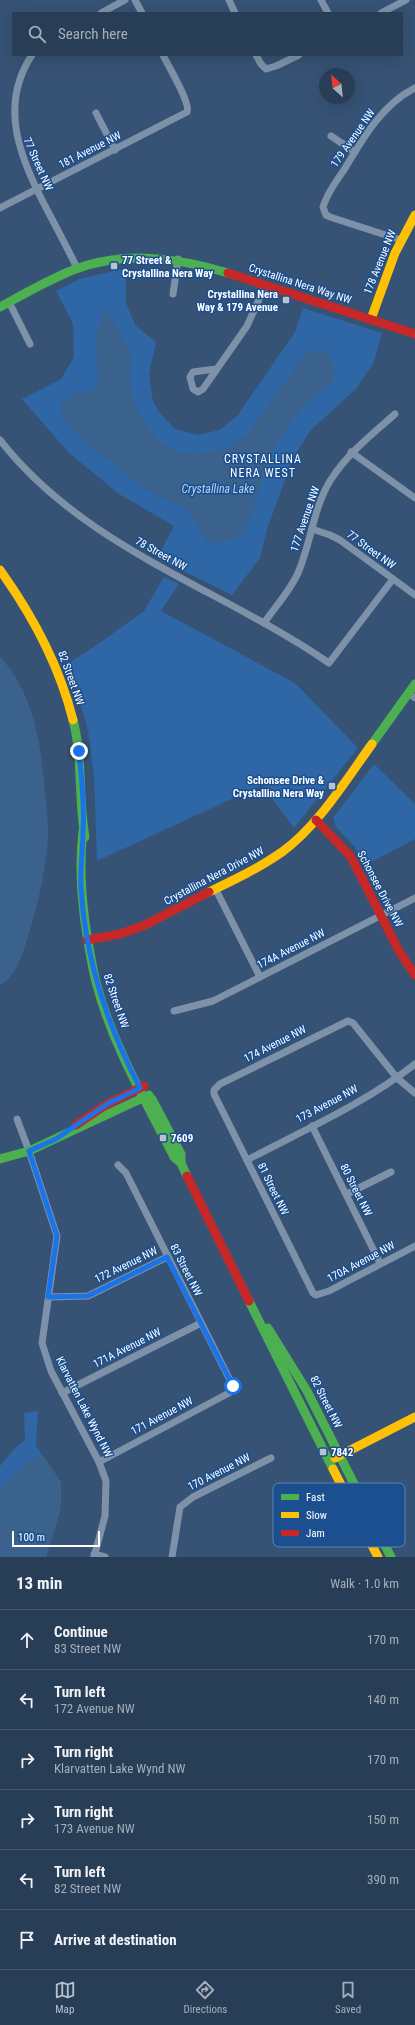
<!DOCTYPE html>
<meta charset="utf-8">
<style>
body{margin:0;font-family:"Roboto Condensed",sans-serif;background:#30455d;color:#f1f3f6}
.compass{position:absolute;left:319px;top:68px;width:36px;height:36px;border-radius:50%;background:#283e57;box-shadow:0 4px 16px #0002;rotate:333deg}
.scale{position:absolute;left:12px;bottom:10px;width:88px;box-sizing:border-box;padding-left:4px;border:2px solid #fff;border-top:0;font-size:11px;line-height:14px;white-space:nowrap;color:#fff;-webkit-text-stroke:3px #1b4f8f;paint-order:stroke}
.stop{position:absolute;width:12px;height:12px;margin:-9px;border:3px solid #1a73e8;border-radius:50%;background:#fff}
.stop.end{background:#1a73e8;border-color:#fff;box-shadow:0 1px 4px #0008}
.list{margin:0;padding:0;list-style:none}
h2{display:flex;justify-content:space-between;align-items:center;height:52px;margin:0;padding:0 16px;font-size:17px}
h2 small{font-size:13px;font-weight:400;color:#a5aeba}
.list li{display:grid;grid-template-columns:26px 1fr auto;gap:12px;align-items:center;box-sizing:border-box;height:60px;padding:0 16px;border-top:1px solid #44576d}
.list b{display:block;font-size:15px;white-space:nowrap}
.list p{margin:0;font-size:13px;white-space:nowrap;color:#a5aeba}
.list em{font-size:13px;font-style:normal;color:#a5aeba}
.icon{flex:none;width:22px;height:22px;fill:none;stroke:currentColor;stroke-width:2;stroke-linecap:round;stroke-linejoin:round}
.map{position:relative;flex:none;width:415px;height:1557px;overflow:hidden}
.search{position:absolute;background:#283e57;box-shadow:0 4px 16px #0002;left:12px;right:12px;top:12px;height:44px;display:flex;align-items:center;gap:10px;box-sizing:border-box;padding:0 14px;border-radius:0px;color:#a5aeba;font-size:15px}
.sheet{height:412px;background:#283e57}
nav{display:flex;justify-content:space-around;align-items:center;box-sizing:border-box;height:56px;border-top:1px solid #44576d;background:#283e57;font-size:11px;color:#a5aeba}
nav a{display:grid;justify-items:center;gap:2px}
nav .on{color:#b9c2ce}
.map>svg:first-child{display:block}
.green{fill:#2f66a5}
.water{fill:#3b618d}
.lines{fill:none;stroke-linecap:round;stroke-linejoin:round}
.street{stroke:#7d92a8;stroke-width:7}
.fast{stroke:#4caf50;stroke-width:9}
.slow{stroke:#ffc107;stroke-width:9}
.jam{stroke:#c62828;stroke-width:9}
.route{stroke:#1a73e8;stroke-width:5}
.poi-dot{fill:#b9c2ce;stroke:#1b4f8f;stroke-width:1.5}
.labels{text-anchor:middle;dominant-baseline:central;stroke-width:3;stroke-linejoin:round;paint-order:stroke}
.street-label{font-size:11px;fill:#fff;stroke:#1b4f8f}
.poi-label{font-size:11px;font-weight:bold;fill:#fff;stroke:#1b4f8f;text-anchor:start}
.neighbourhood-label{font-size:12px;letter-spacing:1px;fill:#fff;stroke:#1b4f8f}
.water-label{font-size:12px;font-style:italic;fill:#b5d3f5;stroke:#1b4f8f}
.key{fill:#1b4f8f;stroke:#5f84b1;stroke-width:1}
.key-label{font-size:11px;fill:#fff}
</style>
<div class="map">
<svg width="415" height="1557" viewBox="0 0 415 1557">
<rect width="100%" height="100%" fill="#365274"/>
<!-- green -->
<g class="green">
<polygon points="126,268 126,304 136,326 156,342 149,374 153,402 161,414 175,429 198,435 219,430 237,416 295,332 303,308 382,333 374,362 356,389 311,430 293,458 267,529 260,558 232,595 157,558 174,526 119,494 69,453 22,399 61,379 74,357 73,324 56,291 79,279"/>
<polygon points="164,577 179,584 161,611 295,683 358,748 294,828 262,785 97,861 94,776 88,731 69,663 98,644 144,611"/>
<polygon points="374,764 415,804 415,839 364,866 355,847 336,827 333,818"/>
<polygon points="38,1411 36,1446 61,1482 61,1508 46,1557 0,1557 0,1466 14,1449 25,1440 24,1413"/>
</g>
<!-- water -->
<g class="water">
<path d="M105 311 114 322 131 352 130 388 139 414 157 440 173 450 196 455 228 448 247 435 307 351H327L335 368 332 382C292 411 276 439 260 485 256 497 252 518 246 528 237 542 222 542 208 543L186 508 147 490 82 440 61 414V404L76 392 89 393 98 384 96 331Z"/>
<path d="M0 657C34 693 41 744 45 792 46 805 48 819 48 832 48 861 38 905 29 933 24 951 17 976 0 985Z"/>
<polygon points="42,1454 61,1482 61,1508 46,1557 0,1557 0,1490 26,1463"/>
</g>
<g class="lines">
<!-- street -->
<g class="street">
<polyline points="135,0 142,13"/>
<polyline points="229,0 235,13"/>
<polyline points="321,0 328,13"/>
<polyline points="101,13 125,0"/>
<polyline points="381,13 406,0"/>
<path d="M32 55C0 103 18 153 42 200 54 223 66 245 77 268"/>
<polyline points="256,55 261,64 266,69 276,66 299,55"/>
<polyline points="96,113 115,150"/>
<polyline points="331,136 355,152"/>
<path d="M0 208 187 112C191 103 168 66 163 55"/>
<path d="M401 240 330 217 326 215 323 207C327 194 336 181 344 170 362 140 382 104 415 88"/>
<polyline points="173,294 178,259"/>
<polyline points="9,302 30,344"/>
<polyline points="216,369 193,372 190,377 193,389 198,392 203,389 247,326 265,286"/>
<path d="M0 440C84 548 220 588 329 663L393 579"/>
<polyline points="351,452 415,498"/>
<polyline points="312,529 330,535 340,540 415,595"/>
<path d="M264 623C275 607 290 591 298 573 311 543 313 509 330 481 347 454 371 435 395 414"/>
<polyline points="408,693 415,698"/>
<polyline points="216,890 260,977"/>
<polyline points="174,1011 213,1001 415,898"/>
<polyline points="415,1093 397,1078 353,1023 348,1021 220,1084 214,1090 214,1094 313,1293 316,1295 329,1291 415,1246"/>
<polyline points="17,1119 29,1151 57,1236 42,1343 51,1371 99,1462 106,1481 105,1516 94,1557"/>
<polyline points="312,1126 380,1263"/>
<path d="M247 1160C304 1130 364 1104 415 1064"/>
<polyline points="347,1194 391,1172"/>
<polyline points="49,1297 88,1296 167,1257"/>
<polyline points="62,1393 201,1323"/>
<polyline points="99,1462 229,1393 233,1386 126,1173 118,1165"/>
<polyline points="94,1554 105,1557"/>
<polyline points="172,1557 180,1507 193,1497 271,1458"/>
</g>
<!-- fast -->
<g class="fast">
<path d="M0 307C24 294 48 280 73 270 124 250 177 258 228 273"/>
<path d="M73 720C83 758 78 798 85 837"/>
<polyline points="372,744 415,684"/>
<path d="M83 831C79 862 81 891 85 922 88 942 91 962 96 982 112 1044 145 1100 174 1157L181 1163 187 1176"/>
<polyline points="152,1099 181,1154 181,1163"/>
<polyline points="0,1159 29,1151 149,1095"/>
<polyline points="249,1301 333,1469"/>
<polyline points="268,1328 307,1391 391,1557"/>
</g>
<!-- slow -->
<g class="slow">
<polyline points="371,319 395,253 415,215"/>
<path d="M0 570C33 616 59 664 73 720"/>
<path d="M209 892C234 880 259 868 282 852 318 826 346 780 372 744"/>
<polyline points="335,1458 415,1417"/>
<polyline points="333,1469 378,1557"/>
</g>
<!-- jam -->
<g class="jam">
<polyline points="228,273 415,334"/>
<polyline points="316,820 351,857 399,951 415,975"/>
<polyline points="87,940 120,934 145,925 209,892"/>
<polyline points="76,1125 107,1104 144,1086"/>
<polyline points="187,1176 249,1301"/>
</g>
</g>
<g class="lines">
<!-- route -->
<path class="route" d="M79 751C81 777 85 804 83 830 83 849 80 868 81 887 85 958 107 1025 140 1088L107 1104 56 1139 29 1151 57 1236 48 1297 88 1296 167 1257 233 1386"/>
</g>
<!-- markers -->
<g class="poi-dot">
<rect x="110" y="262" width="8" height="8" rx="2"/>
<rect x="282" y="296" width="8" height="8" rx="2"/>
<rect x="328" y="782" width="8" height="8" rx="2"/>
<rect x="159" y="1134" width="8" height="8" rx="2"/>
<rect x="319" y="1448" width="8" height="8" rx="2"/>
</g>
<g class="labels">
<!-- street labels -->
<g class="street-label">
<text transform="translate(353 138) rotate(-55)">179 Avenue NW</text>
<text transform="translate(90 150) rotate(-27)">181 Avenue NW</text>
<text transform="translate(38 164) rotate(66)">77 Street NW</text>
<text transform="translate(380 262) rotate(-68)">178 Avenue NW</text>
<text transform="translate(300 284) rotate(18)">Crystallina Nera Way NW</text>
<text transform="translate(305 519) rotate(-71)">177 Avenue NW</text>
<text transform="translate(371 550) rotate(36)">77 Street NW</text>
<text transform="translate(161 554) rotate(29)">78 Street NW</text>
<text transform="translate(71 678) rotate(70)">82 Street NW</text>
<text transform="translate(214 876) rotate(-28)">Crystallina Nera Drive NW</text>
<text transform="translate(380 889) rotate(62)">Schonsee Drive NW</text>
<text transform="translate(291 949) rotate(-27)">174A Avenue NW</text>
<text transform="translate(116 1001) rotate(71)">82 Street NW</text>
<text transform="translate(275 1044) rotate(-27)">174 Avenue NW</text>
<text transform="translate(327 1104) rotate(-28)">173 Avenue NW</text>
<text transform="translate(273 1189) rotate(64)">81 Street NW</text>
<text transform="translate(356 1190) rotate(63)">80 Street NW</text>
<text transform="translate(361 1262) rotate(-28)">170A Avenue NW</text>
<text transform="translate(126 1265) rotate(-26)">172 Avenue NW</text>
<text transform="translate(186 1270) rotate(63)">83 Street NW</text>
<text transform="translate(127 1348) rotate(-27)">171A Avenue NW</text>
<text transform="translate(326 1402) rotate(63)">82 Street NW</text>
<text transform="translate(84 1407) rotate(63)">Klarvatten Lake Wynd NW</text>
<text transform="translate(162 1416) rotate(-28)">171 Avenue NW</text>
<text transform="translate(219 1472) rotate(-27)">170 Avenue NW</text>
</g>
<!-- poi labels -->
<g class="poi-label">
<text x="122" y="260">77 Street &amp;<tspan x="122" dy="13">Crystallina Nera Way</tspan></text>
<text x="278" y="294" text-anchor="end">Crystallina Nera<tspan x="278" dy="13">Way &amp; 179 Avenue</tspan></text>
<text x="324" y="780" text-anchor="end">Schonsee Drive &amp;<tspan x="324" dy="13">Crystallina Nera Way</tspan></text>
<text x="171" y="1138">7609</text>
<text x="331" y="1452">7842</text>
</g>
<!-- neighbourhood labels -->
<g class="neighbourhood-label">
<text x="263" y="459">CRYSTALLINA<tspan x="263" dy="14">NERA WEST</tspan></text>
</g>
<!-- water labels -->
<g class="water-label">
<text x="218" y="489">Crystallina Lake</text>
</g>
</g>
<!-- legend -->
<rect x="273" y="1483" width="132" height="64" rx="6" class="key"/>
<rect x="281" y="1494" width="18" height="6" fill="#4caf50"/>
<rect x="281" y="1512" width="18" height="6" fill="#ffc107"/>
<rect x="281" y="1530" width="18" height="6" fill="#c62828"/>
<g class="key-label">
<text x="306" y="1501">Fast</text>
<text x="306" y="1519">Slow</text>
<text x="306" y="1537">Jam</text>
</g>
</svg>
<svg class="compass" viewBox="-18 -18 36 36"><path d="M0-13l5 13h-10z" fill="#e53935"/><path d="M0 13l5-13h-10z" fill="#a5aeba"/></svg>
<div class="scale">100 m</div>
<div class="stop" style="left:233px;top:1386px"></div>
<div class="stop end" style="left:79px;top:751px"></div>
<div class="search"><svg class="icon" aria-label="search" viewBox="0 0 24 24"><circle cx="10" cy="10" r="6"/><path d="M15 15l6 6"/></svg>Search here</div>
</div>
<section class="sheet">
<h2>13 min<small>Walk · 1.0 km</small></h2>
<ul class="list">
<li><svg class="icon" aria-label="ahead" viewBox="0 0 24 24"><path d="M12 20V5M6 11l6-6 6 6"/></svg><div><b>Continue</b><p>83 Street NW</p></div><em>170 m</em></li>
<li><svg class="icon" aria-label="left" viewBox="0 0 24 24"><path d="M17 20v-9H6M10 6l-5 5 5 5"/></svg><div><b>Turn left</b><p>172 Avenue NW</p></div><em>140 m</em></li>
<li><svg class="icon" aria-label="right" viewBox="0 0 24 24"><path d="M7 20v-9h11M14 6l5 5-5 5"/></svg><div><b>Turn right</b><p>Klarvatten Lake Wynd NW</p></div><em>170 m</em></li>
<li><svg class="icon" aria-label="right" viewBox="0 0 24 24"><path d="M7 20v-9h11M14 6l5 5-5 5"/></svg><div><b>Turn right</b><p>173 Avenue NW</p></div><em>150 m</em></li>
<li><svg class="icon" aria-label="left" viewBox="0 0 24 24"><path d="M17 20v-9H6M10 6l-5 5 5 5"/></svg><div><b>Turn left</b><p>82 Street NW</p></div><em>390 m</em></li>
<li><svg class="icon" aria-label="arrive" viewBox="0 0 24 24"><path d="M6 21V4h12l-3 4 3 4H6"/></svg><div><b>Arrive at destination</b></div></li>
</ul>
</section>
<nav>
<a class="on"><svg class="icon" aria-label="map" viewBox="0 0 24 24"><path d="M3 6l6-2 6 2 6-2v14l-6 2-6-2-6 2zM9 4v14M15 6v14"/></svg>Map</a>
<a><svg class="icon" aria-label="directions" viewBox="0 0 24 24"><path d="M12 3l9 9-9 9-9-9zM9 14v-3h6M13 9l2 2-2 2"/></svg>Directions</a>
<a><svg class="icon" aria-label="saved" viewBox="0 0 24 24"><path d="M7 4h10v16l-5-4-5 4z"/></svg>Saved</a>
</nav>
